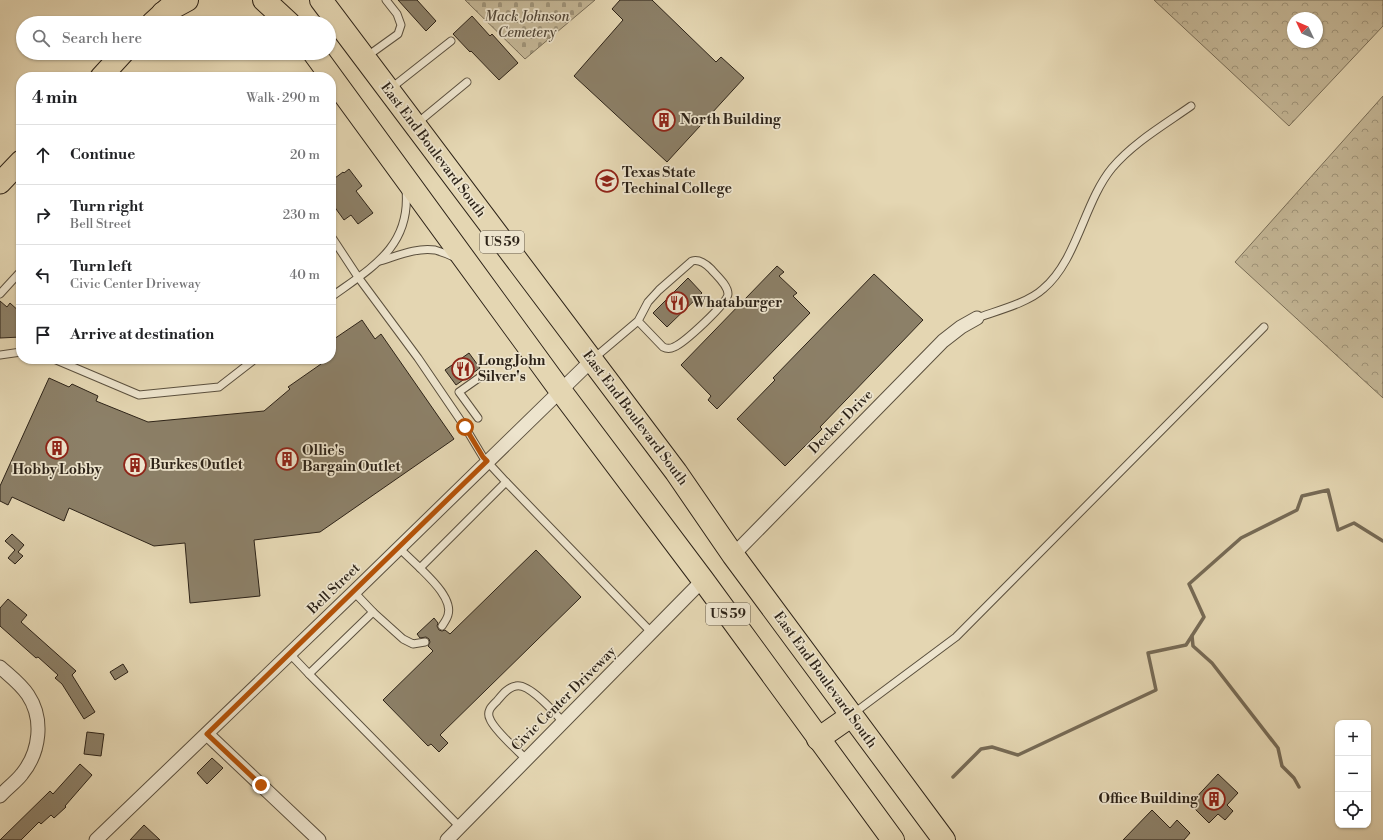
<!DOCTYPE html>
<meta charset="utf-8">
<style>
body{margin:0;font-family:"Libre Bodoni",serif;background:#f2f2f2;color:#202124}
.controls{position:absolute;right:12px;bottom:12px;display:grid;overflow:hidden;border-radius:8px;box-shadow:0 1px 3px #0004}
.controls button{width:36px;height:36px;display:grid;place-items:center;padding:0;border:0;border-bottom:1px solid #e0e0e0;background:#fff;color:#202124;font:20px sans-serif}
.compass{position:absolute;left:1287px;top:12px;width:36px;height:36px;border-radius:50%;background:#fff;box-shadow:0 1px 3px #0004;rotate:314deg}
.stop{position:absolute;width:12px;height:12px;margin:-9px;border:3px solid #b45309;border-radius:50%;background:#fff}
.stop.end{background:#b45309;border-color:#fff;box-shadow:0 1px 4px #0008}
.list{margin:0;padding:0;list-style:none}
h2{display:flex;justify-content:space-between;align-items:center;height:52px;margin:0;padding:0 16px;font-size:17px}
h2 small{font-size:13px;font-weight:400;color:#757577}
.list li{display:grid;grid-template-columns:26px 1fr auto;gap:12px;align-items:center;box-sizing:border-box;height:60px;padding:0 16px;border-top:1px solid #e0e0e0}
.list b{display:block;font-size:15px;white-space:nowrap}
.list p{margin:0;font-size:13px;white-space:nowrap;color:#757577}
.list em{font-size:13px;font-style:normal;color:#757577}
.icon{flex:none;width:22px;height:22px;fill:none;stroke:currentColor;stroke-width:2;stroke-linecap:round;stroke-linejoin:round}
.map{position:relative;flex:none;width:1383px;height:840px;overflow:hidden}
.search{position:absolute;background:#fff;box-shadow:0 1px 3px #0004;left:16px;top:16px;width:320px;height:44px;display:flex;align-items:center;gap:10px;box-sizing:border-box;padding:0 14px;border-radius:22px;color:#757577;font-size:15px}
.panel{position:absolute;background:#fff;box-shadow:0 1px 3px #0004;left:16px;top:72px;width:320px;height:292px;border-radius:16px}
.map>svg:first-child{display:block}
.forest{fill:url(#forest-crowns);stroke:#796e58;fill-rule:evenodd}
.cemetery{fill:url(#cemetery-stones);stroke:#796e58}
.lines{fill:none;stroke-linecap:round;stroke-linejoin:round}
.stream{stroke:#766a55;stroke-width:3.5}
.building{fill:#8c8068;stroke:#2d2318}
.service-casing{stroke:#5b503e;stroke-width:9}
.minor-casing{stroke:#5b503e;stroke-width:15}
.primary-casing{stroke:#2d2318;stroke-width:23}
.trunk-casing{stroke:#2d2318;stroke-width:24}
.service{stroke:#ede4cd;stroke-width:7}
.minor{stroke:#ede4cd;stroke-width:13}
.primary{stroke:#e4d6b2;stroke-width:21}
.trunk{stroke:#e4d6b2;stroke-width:22}
.route{stroke:#b45309;stroke-width:5}
.labels{text-anchor:middle;dominant-baseline:central;stroke-width:3.5;stroke-linejoin:round;paint-order:stroke}
.shield{fill:#ede4cd;stroke:#675d4e;stroke-width:1}
.shield-label{font-size:13px;font-weight:bold;fill:#2d2318}
.park-label{font-size:14px;font-style:italic;fill:#534838;stroke:#ede4cd}
.poi-label{font-size:14px;font-weight:bold;fill:#2d2318;stroke:#ede4cd;text-anchor:start}
.street-label{font-size:14px;fill:#2d2318;stroke:#ede4cd}
</style>
<div class="map">
<svg width="1383" height="840" viewBox="0 0 1383 840">
<defs>
<pattern id="forest-crowns" width="20" height="18" patternUnits="userSpaceOnUse"><rect width="20" height="18" fill="#c5b898"/><path d="M2 6a3 3 0 1 1 6 0M12 15a3 3 0 1 1 6 0" fill="none" stroke="#a0957b"/></pattern>
<pattern id="cemetery-stones" width="16" height="16" patternUnits="userSpaceOnUse"><rect width="16" height="16" fill="#c5b898"/><path d="M2 7V4a2 2 0 0 1 4 0v3zM10 15v-3a2 2 0 0 1 4 0v3z" fill="#a0957b"/></pattern>
</defs>
<rect width="100%" height="100%" fill="#e4d6b2"/>
<filter id="stains"><feTurbulence type="fractalNoise" baseFrequency=".005" numOctaves="4"/><feColorMatrix values="0 0 0 0 .2 0 0 0 0 .09 0 0 0 0 .02 0 0 0 .5 -.17"/></filter>
<radialGradient id="worn" r=".72"><stop offset=".6" stop-color="#630" stop-opacity="0"/><stop offset="1" stop-color="#630" stop-opacity=".3"/></radialGradient>
<!-- forest -->
<g class="forest">
<path d="M1154 0H1383V26L1289 126ZM1293 18H1317V42H1293Z"/>
<polygon points="1383,96 1383,398 1235,262"/>
</g>
<!-- cemetery -->
<polygon class="cemetery" points="465,0 595,0 525,59"/>
<g class="lines">
<!-- stream -->
<g class="stream">
<polyline points="1192,636 1193,646 1212,663 1278,748 1282,766 1294,778 1299,787"/>
<polyline points="953,777 981,749 992,747 1018,755 1156,690 1148,653 1186,645 1204,617 1189,584 1241,538 1297,510 1302,496 1328,490 1338,530 1354,523 1383,541"/>
</g>
</g>
<!-- building -->
<g class="building">
<polygon points="398,0 417,0 436,21 426,31"/>
<polygon points="620,0 652,0 716,62 721,57 744,78 667,162 574,76 623,20 612,9"/>
<polygon points="472,16 490,36 492,34 518,63 499,80 471,51 470,52 453,34"/>
<polygon points="349,169 362,186 356,191 373,213 358,224 351,215 344,220 331,202 331,181 343,172 344,173"/>
<polygon points="777,266 784,272 779,276 797,293 793,296 810,313 717,409 708,400 711,396 681,365"/>
<polygon points="874,274 923,320 820,427 822,429 785,466 737,419 775,380 773,378"/>
<polygon points="688,278 702,293 667,327 653,313"/>
<polygon points="0,301 7,307 10,303 21,313 21,337 0,338"/>
<polygon points="362,320 375,339 381,334 454,439 320,532 254,540 260,596 190,603 185,543 154,546 69,508 64,521 12,497 8,505 0,501 0,486 49,378 69,387 72,384 98,396 96,401 148,422 264,411 290,389 288,387 321,364 317,359 331,359 331,341"/>
<polygon points="469,353 480,368 456,385 445,370"/>
<polygon points="12,534 24,545 18,552 23,556 15,564 8,558 15,550 5,541"/>
<polygon points="536,550 581,597 440,735 448,743 439,752 431,744 428,746 383,700 433,651 428,646 430,642 429,639 426,637 420,638 417,634 434,618 438,623 437,626 439,630 442,631 445,630 450,634"/>
<polygon points="8,599 27,615 21,622 76,671 72,675 95,712 84,719 62,684 55,678 58,675 38,657 36,658 0,626 0,608"/>
<polygon points="123,664 128,672 115,680 110,672"/>
<polygon points="87,732 104,734 101,756 84,754"/>
<polygon points="212,758 223,768 207,784 197,773"/>
<polygon points="80,764 92,775 65,806 66,807 54,818 51,815 41,824 39,822 21,840 0,840 50,791 53,794"/>
<polygon points="1218,774 1238,793 1227,805 1233,811 1225,820 1218,814 1209,823 1190,804"/>
<polygon points="1152,810 1170,828 1177,820 1190,833 1184,840 1123,840"/>
<polygon points="144,825 160,840 130,840"/>
</g>
<g class="lines">
<!-- service casing -->
<g class="service-casing">
<g id="service">
<polyline points="366,57 398,34 401,25 397,14 386,0"/>
<polyline points="390,89 451,41"/>
<polyline points="416,124 467,82"/>
<polyline points="331,236 358,277 418,358 465,427 483,457 506,482 420,568 399,548"/>
<path d="M380 261C397 256 417 247 435 250 442 252 450 255 456 258"/>
<polyline points="0,294 21,271"/>
<path d="M331 297C371 268 411 247 406 190"/>
<path d="M977 318C996 311 1028 303 1043 289 1077 261 1084 202 1112 168 1133 143 1164 125 1191 106"/>
<polyline points="0,355 21,352"/>
<polyline points="54,359 139,395 219,387 255,359"/>
<path d="M593 359 638 321 648 302 659 290 692 261C699 259 706 264 711 269 716 275 728 285 728 294 728 303 684 343 674 347 670 349 667 349 663 347L638 321"/>
<polyline points="478,418 459,392 483,375"/>
<polyline points="506,482 652,633"/>
<path d="M420 568C430 578 453 599 448 615 447 619 444 623 442 626"/>
<polyline points="373,612 403,639 413,644 425,642"/>
<polyline points="290,654 309,674 373,612 354,592"/>
<polyline points="309,674 460,827"/>
<polyline points="854,713 956,637 1264,327"/>
<path d="M526 759C517 750 494 730 490 719 486 711 492 706 497 701 502 695 508 687 516 686 529 683 555 713 563 722"/>
</g>
</g>
<!-- minor casing -->
<g class="minor-casing">
<g id="minor">
<polyline points="733,555 943,341 961,327 977,318"/>
<path d="M0 667C10 676 21 684 28 695 44 719 40 752 22 774 16 782 7 788 0 796"/>
<polyline points="207,734 319,840"/>
<polyline points="96,840 354,592 592,360"/>
<polyline points="447,840 703,580"/>
</g>
</g>
<!-- primary casing -->
<g class="primary-casing">
<g id="primary">
<polyline points="152,23 177,0"/>
<polyline points="101,77 123,53"/>
<polyline points="0,183 21,161"/>
</g>
</g>
<!-- trunk casing -->
<g class="trunk-casing">
<g id="trunk">
<polyline points="264,0 289,23"/>
<polyline points="321,0 676,472 733,555 944,840"/>
<polyline points="163,13 187,0"/>
<polyline points="314,53 560,390 703,580 893,840"/>
<polyline points="818,739 851,716"/>
</g>
</g>
<!-- service -->
<use href="#service" class="service"/>
<!-- minor -->
<use href="#minor" class="minor"/>
<!-- primary -->
<use href="#primary" class="primary"/>
<!-- trunk -->
<use href="#trunk" class="trunk"/>
</g>
<g class="lines">
<!-- route -->
<polyline class="route" points="261,785 207,734 487,461 483,457 465,427"/>
</g>
<!-- icons -->
<defs>
<g id="building-ring" transform="scale(1.15)"><circle r="9.5" fill="#ede4cd" stroke="#8f2418" stroke-width="1.5"/><path d="M-4-6H4V6H1V3H-1V6H-4ZM-2.5-4.3h1.7v1.8h-1.7ZM.8-4.3h1.7v1.8H.8ZM-2.5-1h1.7V.8h-1.7ZM.8-1h1.7V.8H.8Z" fill="#8f2418"/></g>
<g id="university-ring" transform="scale(1.15)"><circle r="9.5" fill="#ede4cd" stroke="#8f2418" stroke-width="1.5"/><path d="M0-5L7-2L0 1L-7-2ZM-4 1L0 2.5L4 1V4Q0 6-4 4Z" fill="#8f2418"/></g>
<g id="restaurant-ring" transform="scale(1.15)"><circle r="9.5" fill="#ede4cd" stroke="#8f2418" stroke-width="1.5"/><path d="M-5-6h1v4h1v-4h1v4h1v-4h1v5L-1.5 .5V6h-2V.5L-5-1ZM5-6V6H3V1.5H1.5Q1.5-4 5-6Z" fill="#8f2418"/></g>
</defs>
<g fill-rule="evenodd">
<use href="#building-ring" x="664" y="120"/>
<use href="#university-ring" x="607" y="181"/>
<use href="#restaurant-ring" x="677" y="303"/>
<use href="#restaurant-ring" x="463" y="369"/>
<use href="#building-ring" x="57" y="448"/>
<use href="#building-ring" x="287" y="459"/>
<use href="#building-ring" x="135" y="465"/>
<use href="#building-ring" x="1214" y="799"/>
</g>
<g class="labels">
<!-- shield labels -->
<g class="shield">
<rect x="480" y="231" width="44" height="22" rx="3"/>
<rect x="706" y="603" width="44" height="22" rx="3"/>
</g>
<g class="shield-label">
<text x="502" y="242">US 59</text>
<text x="728" y="614">US 59</text>
</g>
<!-- park labels -->
<g class="park-label">
<text x="527" y="17">Mack Johnson<tspan x="527" dy="16">Cemetery</tspan></text>
</g>
<!-- poi labels -->
<g class="poi-label">
<text x="680" y="120">North Building</text>
<text x="622" y="173">Texas State<tspan x="622" dy="16">Techinal College</tspan></text>
<text x="692" y="303">Whataburger</text>
<text x="478" y="361">Long John<tspan x="478" dy="16">Silver's</tspan></text>
<text x="302" y="451">Ollie's<tspan x="302" dy="16">Bargain Outlet</tspan></text>
<text x="150" y="465">Burkes Outlet</text>
<text x="57" y="470" text-anchor="middle">Hobby Lobby</text>
<text x="1198" y="799" text-anchor="end">Office Building</text>
</g>
<!-- street labels -->
<g class="street-label">
<text transform="translate(433 150) rotate(53)">East End Boulevard South</text>
<text transform="translate(635 418) rotate(53)">East End Boulevard South</text>
<text transform="translate(841 422) rotate(-45)">Decker Drive</text>
<text transform="translate(334 589) rotate(-44)">Bell Street</text>
<text transform="translate(825 680) rotate(54)">East End Boulevard South</text>
<text transform="translate(564 699) rotate(-45)">Civic Center Driveway</text>
</g>
</g>
<rect width="100%" height="100%" filter="url(#stains)"/>
<rect width="100%" height="100%" fill="url(#worn)"/>
</svg>
<div class="controls">
<button>+</button>
<button>−</button>
<button><svg class="icon" aria-label="locate" viewBox="0 0 24 24"><circle cx="12" cy="12" r="6"/><path d="M12 2v4M12 18v4M2 12h4M18 12h4"/></svg></button>
</div>
<svg class="compass" viewBox="-18 -18 36 36"><path d="M0-13l5 13h-10z" fill="#e53935"/><path d="M0 13l5-13h-10z" fill="#757577"/></svg>
<div class="stop" style="left:465px;top:427px"></div>
<div class="stop end" style="left:261px;top:785px"></div>
<div class="search"><svg class="icon" aria-label="search" viewBox="0 0 24 24"><circle cx="10" cy="10" r="6"/><path d="M15 15l6 6"/></svg>Search here</div>
<section class="panel">
<h2>4 min<small>Walk · 290 m</small></h2>
<ul class="list">
<li><svg class="icon" aria-label="ahead" viewBox="0 0 24 24"><path d="M12 20V5M6 11l6-6 6 6"/></svg><div><b>Continue</b></div><em>20 m</em></li>
<li><svg class="icon" aria-label="right" viewBox="0 0 24 24"><path d="M7 20v-9h11M14 6l5 5-5 5"/></svg><div><b>Turn right</b><p>Bell Street</p></div><em>230 m</em></li>
<li><svg class="icon" aria-label="left" viewBox="0 0 24 24"><path d="M17 20v-9H6M10 6l-5 5 5 5"/></svg><div><b>Turn left</b><p>Civic Center Driveway</p></div><em>40 m</em></li>
<li><svg class="icon" aria-label="arrive" viewBox="0 0 24 24"><path d="M6 21V4h12l-3 4 3 4H6"/></svg><div><b>Arrive at destination</b></div></li>
</ul>
</section>
</div>
